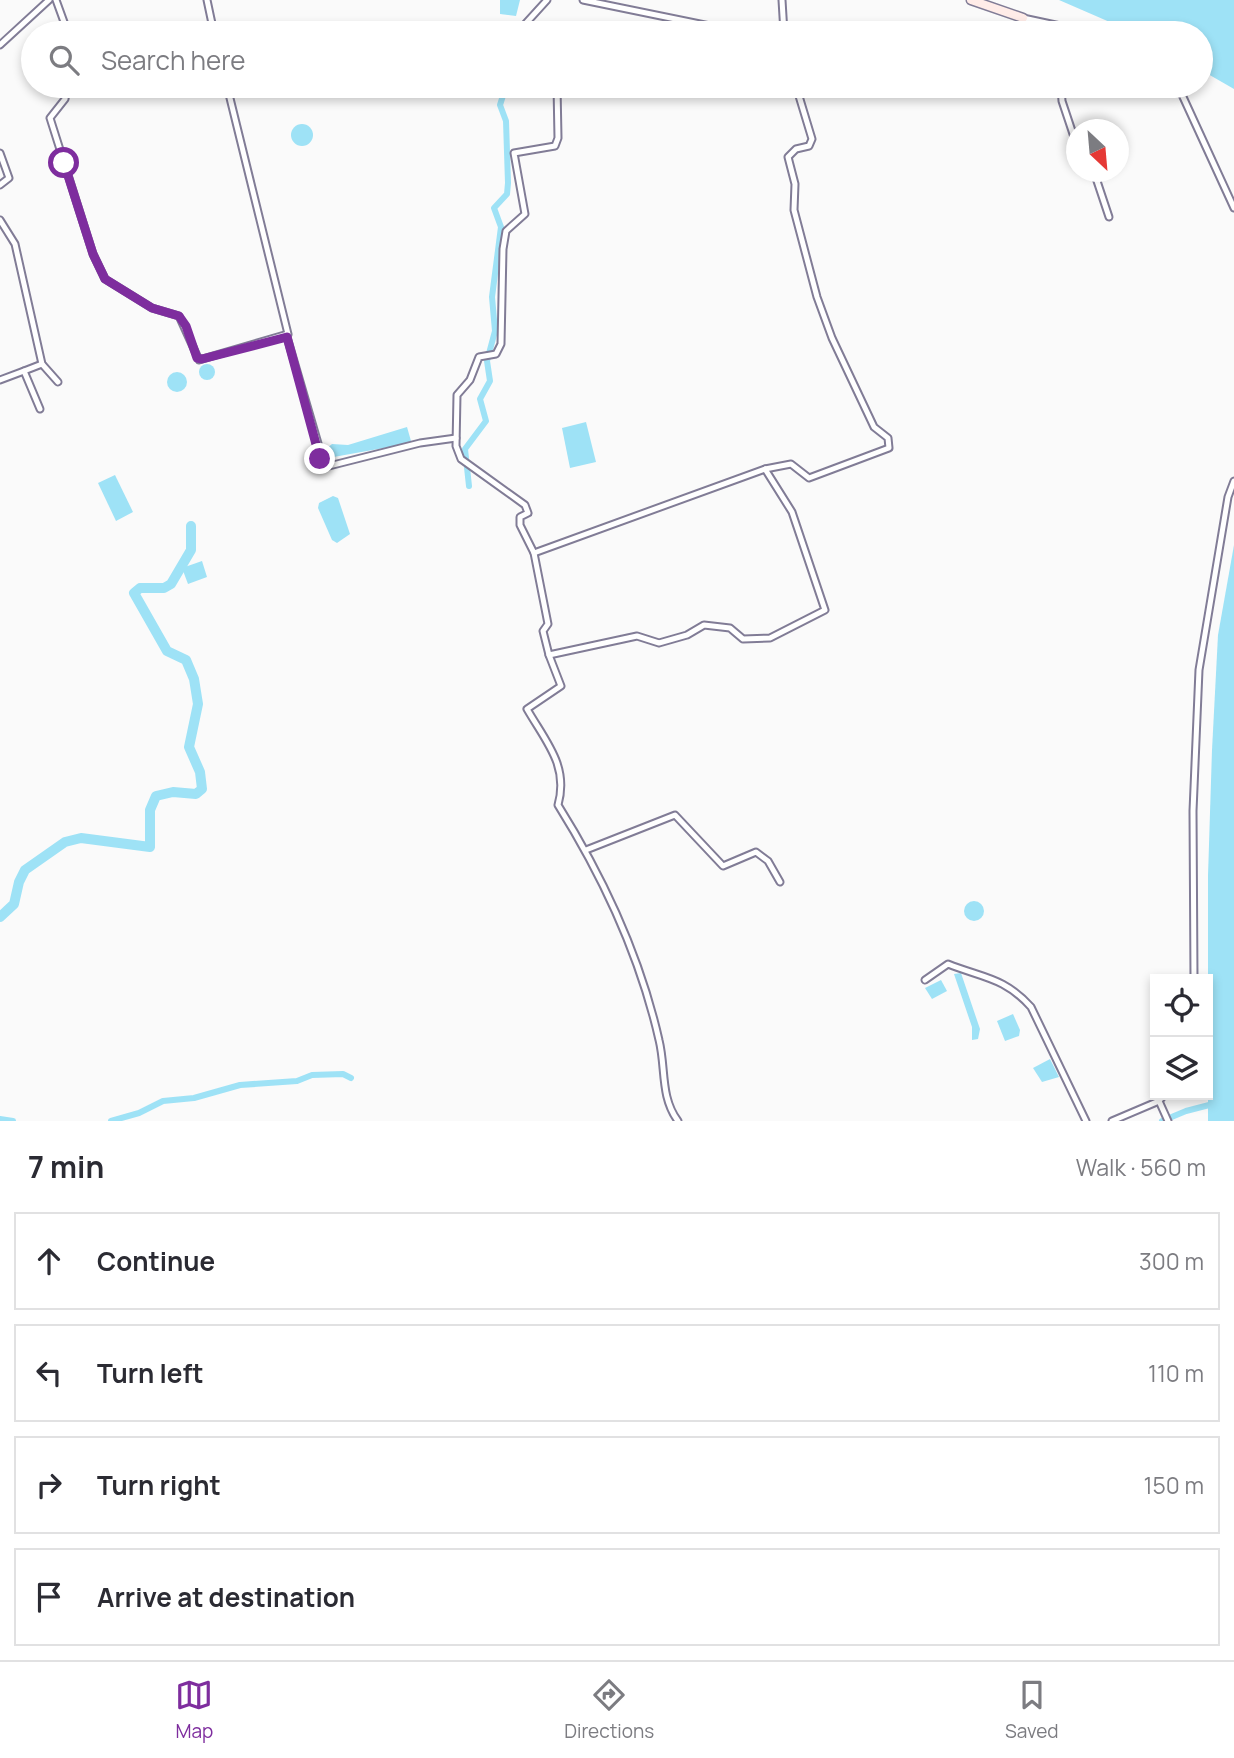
<!DOCTYPE html>
<meta charset="utf-8">
<style>
body{margin:0;font-family:Manrope,sans-serif;background:#f2f2f3;color:#2b2b33}
.controls{position:absolute;right:21px;bottom:21px;display:grid;overflow:hidden;border-radius:0px;box-shadow:0 4px 10px #0003}
.controls button{width:63px;height:63px;display:grid;place-items:center;padding:0;border:0;border-bottom:2px solid #e1e1e2;background:#fff;color:#2b2b33;font:35px sans-serif}
.compass{position:absolute;left:1066px;top:119px;width:63px;height:63px;border-radius:50%;background:#fff;box-shadow:0 4px 10px #0003;rotate:154deg}
.stop{position:absolute;width:21px;height:21px;margin:-16px;border:5px solid #7e2d9e;border-radius:50%;background:#fff}
.stop.end{background:#7e2d9e;border-color:#fff;box-shadow:0 2px 7px #0008}
.list{margin:0;padding:0;list-style:none}
h2{display:flex;justify-content:space-between;align-items:center;height:91px;margin:0;padding:0 28px;font-size:30px}
h2 small{font-size:23px;font-weight:400;color:#7c7c81}
.list li{display:grid;grid-template-columns:46px 1fr auto;gap:21px;align-items:center;box-sizing:border-box;height:98px;margin:0 14px 14px;padding:0 14px;border:2px solid #e1e1e2;border-radius:0px}
.list b{display:block;font-size:26px;white-space:nowrap}
.list em{font-size:23px;font-style:normal;color:#7c7c81}
.icon{flex:none;width:38px;height:38px;fill:none;stroke:currentColor;stroke-width:2;stroke-linecap:round;stroke-linejoin:round}
.map{position:relative;flex:none;width:1234px;height:1121px;overflow:hidden}
.search{position:absolute;background:#fff;box-shadow:0 4px 10px #0003;left:21px;right:21px;top:21px;height:77px;display:flex;align-items:center;gap:18px;box-sizing:border-box;padding:0 24px;border-radius:38px;color:#7c7c81;font-size:26px}
.sheet{height:539px;background:#fff}
nav{display:flex;justify-content:space-around;align-items:center;box-sizing:border-box;height:98px;border-top:2px solid #e1e1e2;background:#fff;font-size:19px;color:#7c7c81}
nav a{display:grid;justify-items:center;gap:4px}
nav .on{color:#7e2d9e}
.map>svg:first-child{display:block}
.water{fill:#9ee2f6}
.lines{fill:none;stroke-linecap:round;stroke-linejoin:round}
.canal{stroke:#9ee2f6;stroke-width:6}
.river{stroke:#9ee2f6;stroke-width:10}
.street-casing{stroke:#817c96;stroke-width:9}
.secondary-casing{stroke:#817c96;stroke-width:11}
.street{stroke:#fff;stroke-width:5}
.secondary{stroke:#ffece8;stroke-width:8}
.route{stroke:#7e2d9e;stroke-width:9}
</style>
<div class="map">
<svg width="1234" height="1121" viewBox="0 0 1234 1121">
<rect width="100%" height="100%" fill="#fafafa"/>
<!-- water -->
<g class="water">
<polygon points="500,0 520,0 516,16 500,14"/>
<polygon points="1059,0 1234,0 1234,89 1201,70 1201,33 1135,33"/>
<circle cx="302" cy="135" r="11"/>
<circle cx="207" cy="372" r="8"/>
<circle cx="177" cy="382" r="10"/>
<polygon points="586,422 596,462 570,468 562,428"/>
<polygon points="407,427 411,441 406,444 328,458 326,449 332,444 348,445"/>
<polygon points="115,475 133,512 116,521 98,483"/>
<polygon points="333,496 338,498 350,534 337,543 332,540 318,508 319,503"/>
<polygon points="1234,545 1234,1121 1208,1121 1208,876 1212,750 1218,635"/>
<polygon points="202,561 207,577 188,584 182,568"/>
<circle cx="974" cy="911" r="10"/>
<polygon points="961,973 980,1029 978,1039 972,1040 972,1027 954,974"/>
<polygon points="941,980 947,991 932,999 925,988"/>
<polygon points="1013,1014 1020,1030 1019,1036 1005,1041 997,1021"/>
<polygon points="1050,1059 1059,1077 1042,1082 1033,1068"/>
</g>
<g class="lines">
<!-- canal -->
<g class="canal">
<polyline points="469,486 465,449 486,421 480,399 490,381 487,361 495,331 492,297 501,227 494,208 507,194 508,183 506,121 500,105 506,86"/>
<polyline points="0,1119 13,1121"/>
<polyline points="111,1121 139,1113 163,1101 194,1098 240,1085 297,1081 312,1075 343,1074 351,1078"/>
<polyline points="1162,1121 1186,1111 1213,1104"/>
</g>
<!-- river -->
<polyline class="river" points="0,917 14,904 19,882 25,870 65,842 81,838 150,847 150,810 156,796 173,792 196,794 202,789 200,772 189,747 198,704 194,679 186,660 167,651 134,593 140,588 164,588 171,584 191,550 191,526"/>
<!-- street casing -->
<g class="street-casing">
<g id="street">
<polyline points="56,0 68,33"/>
<polyline points="207,0 214,33"/>
<polyline points="583,0 744,33"/>
<polyline points="782,0 784,33"/>
<polyline points="1023,18 1093,33"/>
<polyline points="517,33 547,0"/>
<polyline points="0,45 49,0"/>
<polyline points="67,86 65,99 50,118 93,254 105,279 152,308 179,316 199,360 288,334 227,86"/>
<polyline points="557,86 558,138 555,146 514,153 525,214 506,231 503,249 501,344 496,354 479,357 470,380 457,395 456,446 461,459 525,505 528,513 520,517 520,525 534,553 548,624 543,631 549,655 637,636 659,643 687,635 704,625 730,628 743,639 770,638 825,610 792,512 765,469"/>
<polyline points="1061,86 1062,101 1076,143"/>
<polyline points="1178,86 1234,208"/>
<polyline points="0,153 9,178 0,185"/>
<polyline points="1094,172 1109,217"/>
<polyline points="0,220 15,244 42,364 58,382"/>
<polyline points="287,337 324,464 329,466 420,443 456,438"/>
<polyline points="0,380 24,371"/>
<polyline points="40,409 24,371 42,364"/>
<polyline points="534,553 765,469 791,464 809,478 889,448 888,438 874,427 832,338 817,297 794,210 795,184 788,157 796,149 809,146 812,139 796,86"/>
<path d="M549 655 561 686 527 709C546 742 569 766 558 805 603 877 640 956 659 1040 666 1068 660 1097 678 1121"/>
<polyline points="586,850 675,815 723,866 756,852 768,861 780,882"/>
<polyline points="1194,979 1193,811 1199,670 1228,497 1234,481"/>
<path d="M925 980 948 964C983 978 1004 977 1031 1007L1086 1121"/>
<polyline points="1159,1101 1168,1121"/>
<polyline points="1112,1121 1159,1101 1164,1095"/>
</g>
</g>
<!-- secondary casing -->
<g class="secondary-casing">
<polyline id="secondary" points="971,0 1023,18"/>
</g>
<!-- street -->
<use href="#street" class="street"/>
<!-- secondary -->
<use href="#secondary" class="secondary"/>
</g>
<g class="lines">
<!-- route -->
<polyline class="route" points="64,163 93,254 105,279 152,308 179,316 186,326 197,358 202,359 287,337 320,459"/>
</g>
</svg>
<div class="controls">
<button><svg class="icon" aria-label="locate" viewBox="0 0 24 24"><circle cx="12" cy="12" r="6"/><path d="M12 2v4M12 18v4M2 12h4M18 12h4"/></svg></button>
<button><svg class="icon" aria-label="layers" viewBox="0 0 24 24"><path d="M12 4l9 5-9 5-9-5zM3 14l9 5 9-5"/></svg></button>
</div>
<svg class="compass" viewBox="-18 -18 36 36"><path d="M0-13l5 13h-10z" fill="#e53935"/><path d="M0 13l5-13h-10z" fill="#7c7c81"/></svg>
<div class="stop" style="left:64px;top:163px"></div>
<div class="stop end" style="left:320px;top:459px"></div>
<div class="search"><svg class="icon" aria-label="search" viewBox="0 0 24 24"><circle cx="10" cy="10" r="6"/><path d="M15 15l6 6"/></svg>Search here</div>
</div>
<section class="sheet">
<h2>7 min<small>Walk · 560 m</small></h2>
<ul class="list">
<li><svg class="icon" aria-label="ahead" viewBox="0 0 24 24"><path d="M12 20V5M6 11l6-6 6 6"/></svg><div><b>Continue</b></div><em>300 m</em></li>
<li><svg class="icon" aria-label="left" viewBox="0 0 24 24"><path d="M17 20v-9H6M10 6l-5 5 5 5"/></svg><div><b>Turn left</b></div><em>110 m</em></li>
<li><svg class="icon" aria-label="right" viewBox="0 0 24 24"><path d="M7 20v-9h11M14 6l5 5-5 5"/></svg><div><b>Turn right</b></div><em>150 m</em></li>
<li><svg class="icon" aria-label="arrive" viewBox="0 0 24 24"><path d="M6 21V4h12l-3 4 3 4H6"/></svg><div><b>Arrive at destination</b></div></li>
</ul>
</section>
<nav>
<a class="on"><svg class="icon" aria-label="map" viewBox="0 0 24 24"><path d="M3 6l6-2 6 2 6-2v14l-6 2-6-2-6 2zM9 4v14M15 6v14"/></svg>Map</a>
<a><svg class="icon" aria-label="directions" viewBox="0 0 24 24"><path d="M12 3l9 9-9 9-9-9zM9 14v-3h6M13 9l2 2-2 2"/></svg>Directions</a>
<a><svg class="icon" aria-label="saved" viewBox="0 0 24 24"><path d="M7 4h10v16l-5-4-5 4z"/></svg>Saved</a>
</nav>
